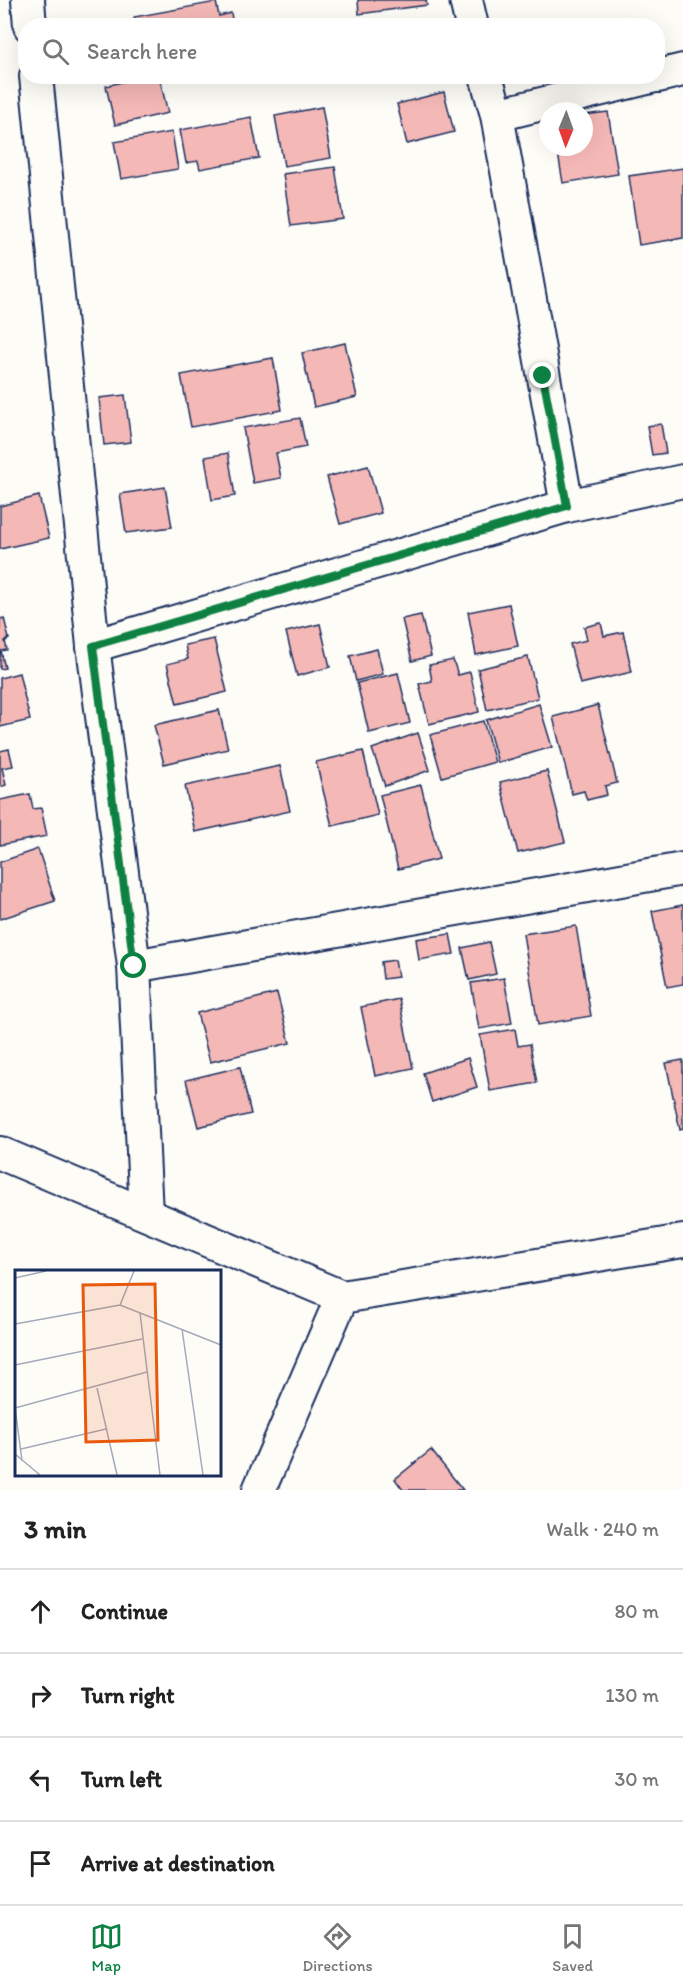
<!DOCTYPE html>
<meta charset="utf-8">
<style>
body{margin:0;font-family:Itim,sans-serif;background:#f2f2f2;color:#222}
.compass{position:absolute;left:539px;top:102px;width:54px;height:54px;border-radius:50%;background:#fff;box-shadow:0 6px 24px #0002;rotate:181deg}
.stop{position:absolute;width:18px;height:18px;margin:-14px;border:4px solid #0b8043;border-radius:50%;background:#fff}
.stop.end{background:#0b8043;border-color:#fff;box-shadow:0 2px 6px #0008}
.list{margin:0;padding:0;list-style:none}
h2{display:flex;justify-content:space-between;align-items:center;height:78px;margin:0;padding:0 24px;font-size:26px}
h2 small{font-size:20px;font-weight:400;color:#767676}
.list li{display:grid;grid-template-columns:39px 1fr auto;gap:18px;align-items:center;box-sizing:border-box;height:84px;padding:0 24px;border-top:2px solid #e0e0e0}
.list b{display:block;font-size:22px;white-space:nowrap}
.list em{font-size:20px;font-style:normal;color:#767676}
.icon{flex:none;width:33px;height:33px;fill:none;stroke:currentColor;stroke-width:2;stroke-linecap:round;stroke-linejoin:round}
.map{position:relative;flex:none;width:683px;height:1490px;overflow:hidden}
.search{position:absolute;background:#fff;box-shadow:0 6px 24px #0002;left:18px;right:18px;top:18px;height:66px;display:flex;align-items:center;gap:15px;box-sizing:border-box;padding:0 21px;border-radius:24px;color:#767676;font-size:22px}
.sheet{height:414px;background:#fff}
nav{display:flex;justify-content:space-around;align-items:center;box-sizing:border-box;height:84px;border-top:2px solid #e0e0e0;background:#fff;font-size:16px;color:#767676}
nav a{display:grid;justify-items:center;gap:3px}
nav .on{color:#0b8043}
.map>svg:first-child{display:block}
.building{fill:#f4b8b6;stroke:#1b2f5e;stroke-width:1.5}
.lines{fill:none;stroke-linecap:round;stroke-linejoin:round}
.minor-casing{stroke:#1b2f5e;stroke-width:36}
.minor{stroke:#fdfcf7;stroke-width:32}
.route{stroke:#0b8043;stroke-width:8}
.inset-road{fill:none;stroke:#a3aaba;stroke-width:1.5}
.view{fill:#e8590c;fill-opacity:0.15;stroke:#e8590c;stroke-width:3}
.inset-edge{fill:none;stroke:#1b2f5e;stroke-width:3}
</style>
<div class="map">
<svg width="683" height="1490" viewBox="0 0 683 1490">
<rect width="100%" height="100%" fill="#fdfcf7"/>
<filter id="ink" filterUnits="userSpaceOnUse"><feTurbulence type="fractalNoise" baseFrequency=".0167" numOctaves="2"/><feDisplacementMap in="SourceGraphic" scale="12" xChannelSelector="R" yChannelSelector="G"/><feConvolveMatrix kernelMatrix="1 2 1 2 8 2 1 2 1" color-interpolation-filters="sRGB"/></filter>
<g filter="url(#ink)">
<!-- building -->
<g class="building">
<polygon points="358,0 426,0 427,5 359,14"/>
<polygon points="216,2 219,16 231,13 233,26 136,26 134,17"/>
<polygon points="145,76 159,76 168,113 115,125 106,86"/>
<polygon points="444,92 454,132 407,144 397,104"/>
<polygon points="322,107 331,158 284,166 275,116"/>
<polygon points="608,112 618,174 563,183 557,147 584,147 584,115"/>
<polygon points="251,117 259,158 200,169 198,161 186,163 180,130"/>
<polygon points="172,132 178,169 121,179 114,142"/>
<polygon points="335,167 343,219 291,226 283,174"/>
<polygon points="683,168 683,238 639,245 629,176"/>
<polygon points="345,343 357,397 314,407 302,353"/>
<polygon points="273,358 282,410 191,427 181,375"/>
<polygon points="125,395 131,442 104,445 99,398"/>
<polygon points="300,418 306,447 276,453 281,478 253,483 243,428"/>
<polygon points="661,424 666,453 652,455 647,426"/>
<polygon points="228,453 235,496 212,500 205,457"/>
<polygon points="368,466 381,513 340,524 327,477"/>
<polygon points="165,487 172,527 126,533 120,494"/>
<polygon points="39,496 49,538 0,549 0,506"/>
<polygon points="509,604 518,646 476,655 468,612"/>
<polygon points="421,615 431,656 412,661 402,619"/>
<polygon points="4,618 9,639 5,641 7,650 1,651 5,668 0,669 0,619"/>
<polygon points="601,623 604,636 623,632 632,672 580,684 570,644 587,640 584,627"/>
<polygon points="320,624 330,667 297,676 286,632"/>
<polygon points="214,639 227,692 177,704 167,664 188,659 185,645"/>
<polygon points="377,649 383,674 356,681 350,656"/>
<polygon points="528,657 538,698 487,710 478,669"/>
<polygon points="453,660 458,675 470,672 479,712 429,724 419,684 432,681 429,665"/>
<polygon points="19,673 30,720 0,727 0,678"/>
<polygon points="398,673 410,723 369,733 357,683"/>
<polygon points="539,704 552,747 498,763 486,720"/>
<polygon points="598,705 617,783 605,786 607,795 587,800 584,791 572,794 553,717"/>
<polygon points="219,710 228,749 164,764 154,725"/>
<polygon points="483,721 495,762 442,777 430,735"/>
<polygon points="418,733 430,770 385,786 372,749"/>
<polygon points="9,749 13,766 2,768 6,785 0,787 0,751"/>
<polygon points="363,751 378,815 332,826 316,762"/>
<polygon points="280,766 290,811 195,832 185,786"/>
<polygon points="547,771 565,842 518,853 500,782"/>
<polygon points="421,785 439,859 398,869 380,795"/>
<polygon points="30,794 33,809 41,808 47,836 0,845 0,800"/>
<polygon points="38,849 55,901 0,919 0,862"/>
<polygon points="683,905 683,984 667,987 652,911"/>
<polygon points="576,926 591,1016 538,1025 523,934"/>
<polygon points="450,934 454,954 419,960 416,939"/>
<polygon points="489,942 496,974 469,980 462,948"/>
<polygon points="395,960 398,977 383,979 381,962"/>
<polygon points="504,978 512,1023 479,1029 471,983"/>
<polygon points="277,993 290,1043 210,1062 197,1013"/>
<polygon points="399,999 413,1068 375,1076 361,1007"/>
<polygon points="515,1029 518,1046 530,1044 537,1083 490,1091 480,1035"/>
<polygon points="468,1058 477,1087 432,1102 423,1073"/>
<polygon points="683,1060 683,1129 680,1130 666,1063"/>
<polygon points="240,1067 251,1114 198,1127 186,1080"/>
<polygon points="431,1450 463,1490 403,1490 395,1479"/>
</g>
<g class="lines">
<!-- minor casing -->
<g class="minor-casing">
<g id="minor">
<polyline points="28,0 30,26"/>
<polyline points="466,0 472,26"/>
<polyline points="36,76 93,646 134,966 146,1214"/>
<polyline points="486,76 497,115 567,506"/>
<polyline points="658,76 683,70"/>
<polyline points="497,115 655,76"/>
<polyline points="93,646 567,506 683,481"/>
<polyline points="134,966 683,869"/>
<polyline points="0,1153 342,1297"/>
<polyline points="259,1490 342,1297 683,1241"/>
</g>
</g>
<!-- minor -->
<use href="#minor" class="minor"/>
</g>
</g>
<g class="lines" filter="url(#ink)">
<!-- route -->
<polyline class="route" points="134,966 93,646 567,506 543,376"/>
</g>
<!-- overview -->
<g transform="translate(15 1270)">
<rect width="206" height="206" fill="#fdfcf7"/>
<path class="inset-road" d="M0 8 31 1M105 35 206 75M125 43 145 205M0 54 105 35 119 1M167 59 188 205M0 95 127 69M82 118 102 205M0 137 7 191M0 138 132 102M6 179 91 159M0 184 25 205"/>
<path class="view" d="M140 14 143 170 71 172 68 15Z"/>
<rect width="206" height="206" class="inset-edge"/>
</g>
</svg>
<svg class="compass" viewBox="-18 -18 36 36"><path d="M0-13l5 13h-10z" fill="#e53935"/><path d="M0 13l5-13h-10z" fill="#767676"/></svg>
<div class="stop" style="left:134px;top:966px"></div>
<div class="stop end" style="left:543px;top:376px"></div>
<div class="search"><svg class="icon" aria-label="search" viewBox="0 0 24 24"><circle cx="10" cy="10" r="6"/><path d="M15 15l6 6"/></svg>Search here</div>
</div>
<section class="sheet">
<h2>3 min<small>Walk · 240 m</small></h2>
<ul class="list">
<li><svg class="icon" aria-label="ahead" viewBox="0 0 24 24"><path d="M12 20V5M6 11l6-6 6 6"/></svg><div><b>Continue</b></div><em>80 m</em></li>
<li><svg class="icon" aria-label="right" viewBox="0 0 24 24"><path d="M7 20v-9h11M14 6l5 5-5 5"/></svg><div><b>Turn right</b></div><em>130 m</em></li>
<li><svg class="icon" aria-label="left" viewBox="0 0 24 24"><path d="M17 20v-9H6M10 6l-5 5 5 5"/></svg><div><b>Turn left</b></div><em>30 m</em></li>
<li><svg class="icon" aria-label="arrive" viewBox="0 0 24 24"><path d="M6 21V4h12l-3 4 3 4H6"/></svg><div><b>Arrive at destination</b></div></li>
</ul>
</section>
<nav>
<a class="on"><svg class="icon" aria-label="map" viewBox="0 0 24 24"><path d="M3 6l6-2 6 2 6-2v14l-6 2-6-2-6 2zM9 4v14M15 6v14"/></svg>Map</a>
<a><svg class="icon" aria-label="directions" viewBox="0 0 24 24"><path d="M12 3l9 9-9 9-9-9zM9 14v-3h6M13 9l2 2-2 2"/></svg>Directions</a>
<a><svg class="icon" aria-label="saved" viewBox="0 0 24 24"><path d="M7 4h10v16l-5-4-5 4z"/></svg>Saved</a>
</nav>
